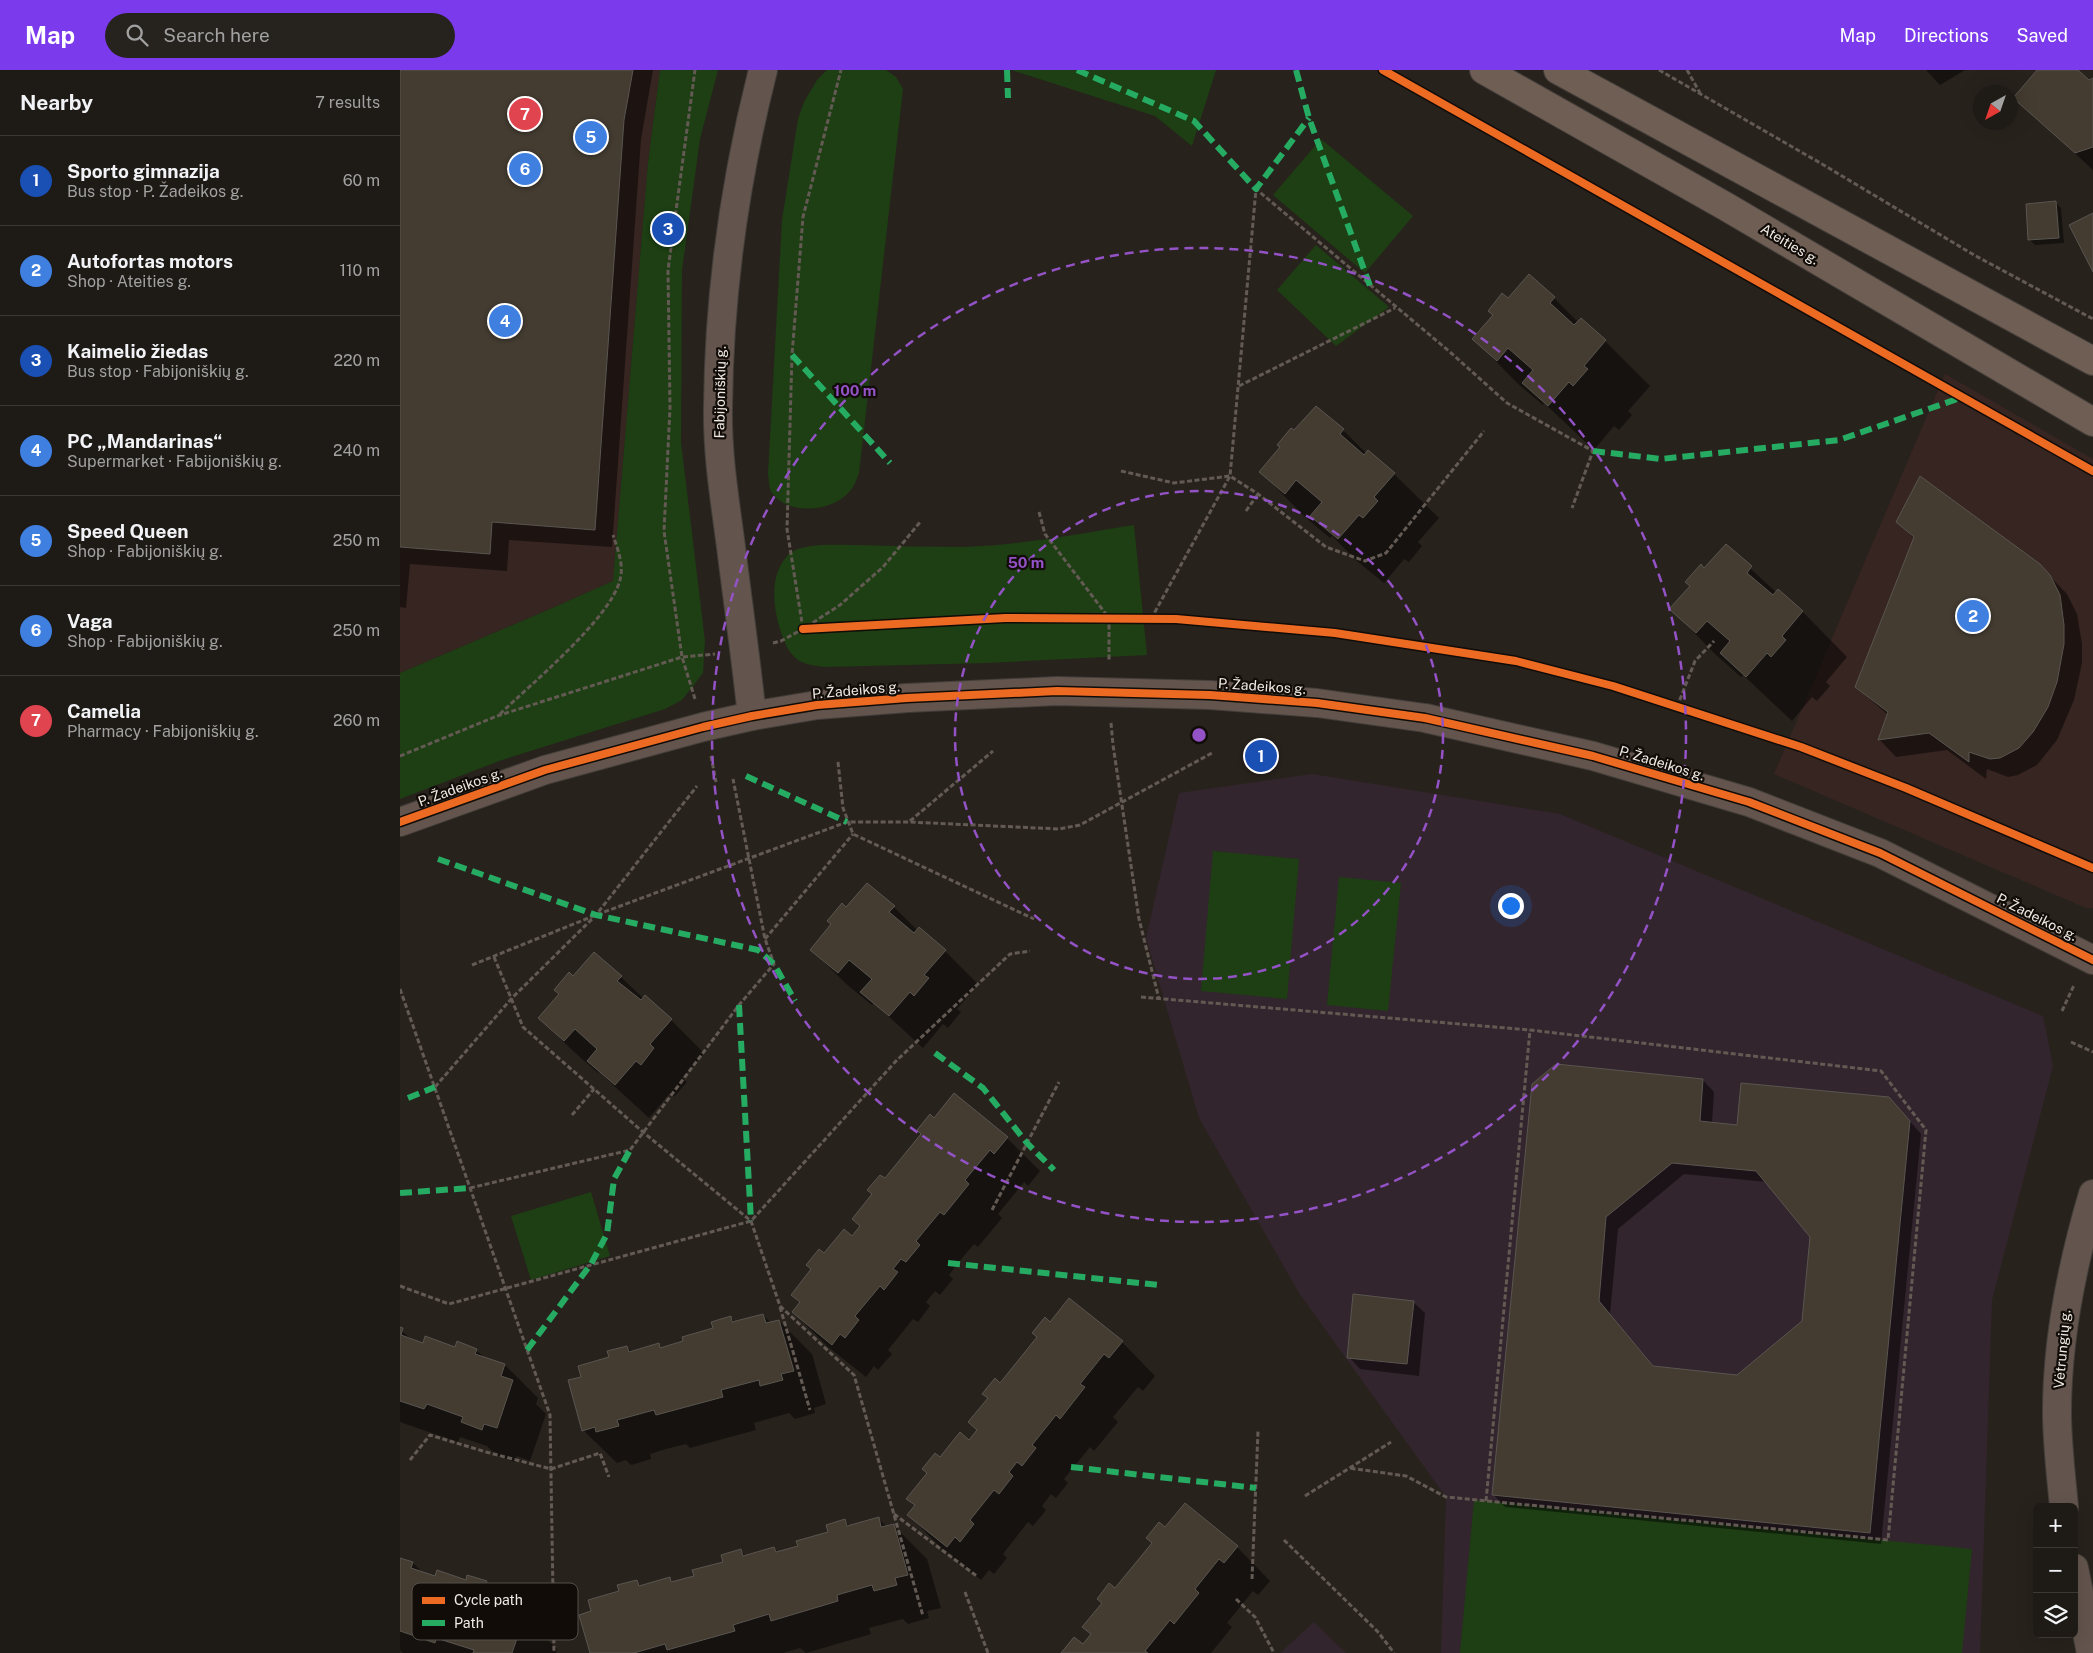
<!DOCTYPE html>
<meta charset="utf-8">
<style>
body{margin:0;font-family:"Public Sans",sans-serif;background:#26231f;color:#f1f3f6}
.controls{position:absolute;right:15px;bottom:15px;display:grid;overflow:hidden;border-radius:8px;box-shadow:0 5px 20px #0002}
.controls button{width:45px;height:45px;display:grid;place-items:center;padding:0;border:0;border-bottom:1px solid #3c3835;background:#1e1a16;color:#f1f3f6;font:25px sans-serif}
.compass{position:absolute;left:1573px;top:15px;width:45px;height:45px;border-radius:50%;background:#1e1a16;box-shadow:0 5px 20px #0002;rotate:220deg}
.you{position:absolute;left:1110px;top:835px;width:18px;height:18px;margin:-12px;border:4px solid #fff;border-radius:50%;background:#1a73e8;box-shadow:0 0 0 8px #1a73e833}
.badge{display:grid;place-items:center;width:32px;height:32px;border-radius:50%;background:#7c3aed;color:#fff;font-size:16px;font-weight:700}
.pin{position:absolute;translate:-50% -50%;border:2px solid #fff;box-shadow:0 1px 5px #0006}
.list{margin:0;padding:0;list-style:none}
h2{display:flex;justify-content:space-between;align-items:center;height:65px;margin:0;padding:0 20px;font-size:21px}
h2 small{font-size:16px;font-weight:400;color:#a1a1a1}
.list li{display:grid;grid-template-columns:32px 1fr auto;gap:15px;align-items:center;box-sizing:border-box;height:90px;padding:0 20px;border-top:1px solid #3c3835}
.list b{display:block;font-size:19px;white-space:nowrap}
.list p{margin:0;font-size:16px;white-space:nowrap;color:#a1a1a1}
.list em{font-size:16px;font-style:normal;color:#a1a1a1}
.icon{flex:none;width:28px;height:28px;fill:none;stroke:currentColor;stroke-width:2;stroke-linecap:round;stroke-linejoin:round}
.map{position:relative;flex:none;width:1693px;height:1583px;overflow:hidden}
header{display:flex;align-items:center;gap:30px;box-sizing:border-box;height:70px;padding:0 25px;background:#7c3aed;color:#fff}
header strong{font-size:24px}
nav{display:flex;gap:28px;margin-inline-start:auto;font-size:18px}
.search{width:350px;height:45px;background:#26231f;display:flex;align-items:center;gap:12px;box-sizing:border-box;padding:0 18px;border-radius:28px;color:#a1a1a1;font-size:19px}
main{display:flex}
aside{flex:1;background:#1e1a16}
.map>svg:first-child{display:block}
.commercial{fill:#372521}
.education{fill:#33252d}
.green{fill:#1d3f13}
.shadow{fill:#0007;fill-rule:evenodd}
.building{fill:#443c31;stroke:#595550;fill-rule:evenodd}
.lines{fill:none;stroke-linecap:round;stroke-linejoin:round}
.minor-casing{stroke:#433e3a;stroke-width:30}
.tertiary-casing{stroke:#433e3a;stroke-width:30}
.primary-casing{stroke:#433e3a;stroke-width:30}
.path{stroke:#645a54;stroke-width:3;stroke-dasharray:5 2.5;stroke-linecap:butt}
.minor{stroke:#63554d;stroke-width:28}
.tertiary{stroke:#63554d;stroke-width:28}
.primary{stroke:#6f5e53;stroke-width:28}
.quiet{stroke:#26ab63;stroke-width:6;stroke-dasharray:12 6;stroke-linecap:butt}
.cycleway-casing{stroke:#110c08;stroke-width:11}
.cycleway{stroke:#ed6a23;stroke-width:8}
.ring{fill:none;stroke:#9352c6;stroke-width:2.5;stroke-dasharray:9 6}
.labels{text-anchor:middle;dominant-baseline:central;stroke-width:4.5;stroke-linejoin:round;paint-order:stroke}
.street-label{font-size:14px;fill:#f1eae4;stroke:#110c08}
.key{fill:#110c08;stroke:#544f4a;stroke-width:1}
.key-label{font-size:14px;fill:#f1eae4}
.centre{fill:#9352c6;stroke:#110c08;stroke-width:2.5}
.ring-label{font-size:15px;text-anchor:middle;font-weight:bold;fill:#9352c6;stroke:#110c08;stroke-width:4.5;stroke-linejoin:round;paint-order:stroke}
</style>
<header>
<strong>Map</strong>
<div class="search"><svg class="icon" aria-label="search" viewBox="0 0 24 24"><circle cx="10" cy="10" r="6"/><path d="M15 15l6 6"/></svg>Search here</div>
<nav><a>Map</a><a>Directions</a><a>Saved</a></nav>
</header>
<main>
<aside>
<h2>Nearby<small>7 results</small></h2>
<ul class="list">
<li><span class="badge" style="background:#1a4fb4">1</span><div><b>Sporto gimnazija</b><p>Bus stop · P. Žadeikos g.</p></div><em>60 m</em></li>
<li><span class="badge" style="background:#3f7fe0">2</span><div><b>Autofortas motors</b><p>Shop · Ateities g.</p></div><em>110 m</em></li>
<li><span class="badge" style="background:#1a4fb4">3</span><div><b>Kaimelio žiedas</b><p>Bus stop · Fabijoniškių g.</p></div><em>220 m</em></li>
<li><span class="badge" style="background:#3f7fe0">4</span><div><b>PC „Mandarinas“</b><p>Supermarket · Fabijoniškių g.</p></div><em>240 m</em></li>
<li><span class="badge" style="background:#3f7fe0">5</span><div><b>Speed Queen</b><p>Shop · Fabijoniškių g.</p></div><em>250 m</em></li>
<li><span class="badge" style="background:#3f7fe0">6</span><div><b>Vaga</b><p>Shop · Fabijoniškių g.</p></div><em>250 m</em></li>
<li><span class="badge" style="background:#e0444e">7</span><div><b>Camelia</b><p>Pharmacy · Fabijoniškių g.</p></div><em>260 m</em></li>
</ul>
</aside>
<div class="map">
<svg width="1693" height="1583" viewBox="0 0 1693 1583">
<rect width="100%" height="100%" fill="#28221d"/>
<!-- commercial -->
<g class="commercial">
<polygon points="0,0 260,0 248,93 213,511 150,539 0,603"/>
<polygon points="1545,304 1693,389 1693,838 1686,838 1374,704"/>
</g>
<!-- education -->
<g class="education">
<polygon points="912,704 1160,744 1643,946 1653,996 1592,1230 1580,1583 1041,1583 1046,1427 899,1223 799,1048 746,868 779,723"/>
<polygon points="914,1552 946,1583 880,1583"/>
</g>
<!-- green -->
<g class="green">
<polygon points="260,0 318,0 300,69 282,200 281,372 305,571 303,603 282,630 265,639 102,690 0,729 0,603 150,539 213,511 248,93"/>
<path d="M427 0H486L496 7 503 19 459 403C457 409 454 416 450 421 433 442 389 446 372 423 369 419 369 410 368 404L382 150 398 49 404 32 417 10Z"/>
<polygon points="611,0 816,0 792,76 755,46"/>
<polygon points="921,69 1013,146 965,203 873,125"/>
<polygon points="916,175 989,237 936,276 877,220"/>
<path d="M734 455 747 585 587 593 426 597C402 595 392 591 383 568 374 543 367 507 388 485 400 472 440 475 458 475 493 476 529 477 564 477 621 475 678 464 734 455Z"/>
<polygon points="813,781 899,789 887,929 801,921"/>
<polygon points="939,807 1001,813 988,941 927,935"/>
<polygon points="191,1122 210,1186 131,1210 111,1146"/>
<polygon points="1074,1430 1572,1479 1562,1583 1060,1583"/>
</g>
<!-- shadow -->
<g class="shadow">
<polygon points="0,0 253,0 241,69 212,477 109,470 107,501 10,494 6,538 0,537"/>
<polygon points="1526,0 1565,0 1540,15"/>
<polygon points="1639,0 1676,0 1688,11 1693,9 1693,100 1615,28"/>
<polygon points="1656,133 1661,138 1664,173 1635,175 1630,170"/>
<polygon points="1154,228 1178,252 1181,250 1205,271 1250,316 1228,341 1232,345 1219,360 1214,356 1194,380 1144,333 1143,335 1118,314 1074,269 1108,230"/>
<polygon points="943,360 967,384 994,404 1039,448 1018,472 1022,476 1009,492 1004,489 984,513 957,491 932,466 930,468 905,447 861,402 895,362"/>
<polygon points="1498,452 1639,495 1667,524 1677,544 1682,574 1682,593 1674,630 1657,670 1637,695 1618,705 1608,707 1587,699 1586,709 1547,680 1496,687 1479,669 1488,645 1456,617 1514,469"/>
<polygon points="1326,476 1377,523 1378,521 1403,542 1447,587 1426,612 1430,616 1417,631 1412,627 1392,651 1343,605 1341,607 1315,584 1271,539"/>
<polygon points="494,837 518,861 545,881 578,914 557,939 561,942 548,958 543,954 523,978 474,933 472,935 445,913 412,880 446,839"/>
<polygon points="221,907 244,929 271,950 304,983 282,1008 287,1012 274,1027 270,1023 249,1048 199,1002 198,1003 173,981 139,948 173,908"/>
<path d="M1303 1010 1314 1022 1312 1053 1338 1056 1501 1041 1521 1064 1481 1474 1105 1437 1094 1425 1134 1015ZM1284 1104 1367 1112 1412 1166 1403 1252 1337 1306 1255 1298 1210 1244 1218 1159Z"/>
<polygon points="534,1049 607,1068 640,1101 628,1116 624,1112 598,1144 602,1148 578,1177 574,1174 558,1193 549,1205 553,1209 540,1225 535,1221 526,1232 530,1236 518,1252 513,1249 488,1280 492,1284 478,1300 474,1296 466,1307 427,1276 393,1242 401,1233 392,1224 425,1185 453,1168 462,1157 485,1110"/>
<polygon points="1013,1232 1025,1243 1019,1306 960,1299 949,1287"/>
<polygon points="363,1245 371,1253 379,1251 412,1284 426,1334 414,1338 415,1343 395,1349 389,1343 354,1353 356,1360 290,1378 286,1374 266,1379 250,1384 251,1389 231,1395 226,1390 217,1393 183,1360 182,1308 227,1277 232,1282 258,1275 262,1278 284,1272 315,1259 330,1247 336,1253"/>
<polygon points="650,1253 722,1272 755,1306 743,1321 738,1317 713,1347 718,1352 694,1381 690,1377 664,1409 668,1413 656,1428 651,1424 642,1436 646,1440 633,1456 628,1452 603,1484 607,1488 594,1504 589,1500 581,1510 542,1479 509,1445 516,1436 508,1428 540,1389 569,1372 578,1360 600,1314"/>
<polygon points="0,1259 13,1271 24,1274 76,1280 85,1288 105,1295 138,1328 136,1334 146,1344 130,1391 117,1386 115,1392 96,1385 87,1376 60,1367 58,1372 0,1352"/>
<polygon points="478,1448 487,1457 493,1455 527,1489 541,1538 527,1541 529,1548 508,1554 503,1549 469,1558 471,1564 406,1583 400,1578 383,1583 191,1583 193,1542 236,1511 241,1516 269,1508 273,1513 295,1507 325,1492 341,1480 346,1486 374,1478 378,1482 399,1476 429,1463 445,1451 450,1456"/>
<polygon points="765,1458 837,1477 870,1511 858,1525 853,1521 827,1553 832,1557 811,1583 663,1583 683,1576 692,1565 684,1557"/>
<polygon points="0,1489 13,1493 23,1503 36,1508 86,1513 96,1522 115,1529 148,1562 146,1568 157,1579 156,1583 3,1583 0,1580"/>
</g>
<!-- building -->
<g class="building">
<polygon points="0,0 233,0 224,50 195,460 92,452 90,484 0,477"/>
<polygon points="1637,0 1678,0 1689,10 1693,8 1693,77 1675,83 1613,28"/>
<polygon points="1656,131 1659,168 1628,170 1626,134"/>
<polygon points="1693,143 1693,202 1669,155"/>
<polygon points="1129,204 1155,227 1150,233 1174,255 1181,248 1206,270 1184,296 1188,299 1173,316 1169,312 1148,336 1122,313 1133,300 1108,278 1097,291 1072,269 1093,245 1088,241 1102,223 1108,228"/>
<polygon points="916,336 944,359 940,364 964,385 968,380 995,403 974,427 978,431 963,448 959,445 938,469 910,446 922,432 896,410 885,424 859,402 880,377 877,375 891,358 894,360"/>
<polygon points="1520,406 1640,494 1650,505 1660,525 1664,555 1664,574 1657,612 1648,637 1633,662 1619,678 1600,688 1590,689 1569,682 1569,692 1529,663 1478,670 1488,642 1455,617 1514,467 1496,452"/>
<polygon points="1326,474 1352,496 1347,503 1373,525 1378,519 1403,541 1382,566 1386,570 1371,587 1367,583 1346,607 1320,583 1330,571 1307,551 1296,563 1269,539 1290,516 1285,512 1301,494 1304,498"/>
<polygon points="467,813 495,836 489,842 514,863 519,857 546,880 524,905 529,908 514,926 510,922 489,946 460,922 472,909 449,890 438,903 410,880 431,854 427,851 442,833 446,837"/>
<polygon points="194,882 222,906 217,911 241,930 245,925 272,949 250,974 254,978 241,995 236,991 215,1015 187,991 197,979 175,959 164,971 138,948 159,924 154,920 169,902 173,906"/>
<path d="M1156 994 1303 1009 1300 1051 1337 1055 1341 1013 1489 1027 1510 1051 1470 1463 1092 1425 1132 1014ZM1272 1093 1356 1101 1410 1167 1402 1251 1337 1305 1253 1296 1199 1231 1206 1147Z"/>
<polygon points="554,1023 608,1067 594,1084 590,1080 565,1110 569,1114 544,1145 540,1142 525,1160 516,1171 520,1175 506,1192 501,1189 493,1199 498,1202 484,1220 480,1216 455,1246 459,1250 445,1268 440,1264 432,1275 392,1242 400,1232 391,1225 411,1199 406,1195 419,1179 424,1183 444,1159 452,1166 460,1156 452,1149 472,1124 467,1120 480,1105 485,1108 521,1064 517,1060 530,1044 534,1048"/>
<polygon points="953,1224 1014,1231 1007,1294 947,1288"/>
<polygon points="669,1228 723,1271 709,1288 704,1284 680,1314 685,1317 660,1349 656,1345 632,1375 636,1378 622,1396 617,1392 609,1402 613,1406 599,1424 594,1420 570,1450 574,1454 560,1472 555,1467 547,1477 507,1445 515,1435 506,1429 527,1403 522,1399 535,1383 540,1387 560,1362 569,1370 577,1360 568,1352 588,1328 582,1324 595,1308 600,1313 637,1267 632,1263 645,1247 650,1252"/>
<polygon points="363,1244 366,1253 379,1250 394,1301 381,1304 383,1310 360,1316 359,1310 321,1320 323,1327 256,1345 254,1340 232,1346 217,1350 219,1356 196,1362 195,1357 182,1361 168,1310 181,1307 178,1296 209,1287 207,1281 227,1276 229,1282 259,1273 260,1278 283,1271 282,1267 313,1258 311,1252 331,1246 332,1252"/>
<polygon points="0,1257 3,1258 1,1265 23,1273 25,1266 55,1277 57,1271 77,1279 75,1284 105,1294 101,1306 113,1310 97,1358 84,1354 82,1360 61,1352 63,1347 27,1334 24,1339 0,1331"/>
<polygon points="785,1433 838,1476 824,1493 819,1489 795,1519 799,1523 774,1554 770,1550 745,1581 748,1583 661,1583 674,1567 683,1574 691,1564 682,1557 702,1533 697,1529 709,1513 715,1518 752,1473 746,1468 759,1452 765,1457"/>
<polygon points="479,1447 481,1457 494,1454 508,1505 495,1508 497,1515 474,1521 472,1515 437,1525 438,1531 371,1551 369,1544 333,1555 335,1561 267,1580 265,1574 234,1583 190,1583 179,1545 191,1541 188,1530 219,1521 217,1515 237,1510 239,1516 270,1507 271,1512 294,1506 292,1500 323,1492 321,1485 341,1479 343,1486 374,1477 376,1482 398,1476 396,1471 428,1462 426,1455 445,1449 447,1456"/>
<polygon points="0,1488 13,1492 11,1498 35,1506 37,1500 66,1510 67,1505 87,1511 85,1517 116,1528 112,1540 125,1545 112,1583 73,1583 74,1580 36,1568 35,1573 0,1561"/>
</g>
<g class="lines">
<!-- minor casing -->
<g class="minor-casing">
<g id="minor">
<path d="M1664 1437C1661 1405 1657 1373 1657 1342 1657 1267 1672 1195 1693 1124"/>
<polyline points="1674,1498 1691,1583"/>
</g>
</g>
<!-- tertiary casing -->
<g class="tertiary-casing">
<g id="tertiary">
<path d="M352 646C346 590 338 533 331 477 325 431 317 384 318 337 319 224 335 110 363 0"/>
<polyline points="0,752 145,700 303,657 352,646 417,635 507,628 657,621 810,625 917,633 1025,648 1193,686 1349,732 1480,783 1693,890"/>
</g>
</g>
<!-- primary casing -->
<g class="primary-casing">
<g id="primary">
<polyline points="1084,0 1325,136 1693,352"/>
<polyline points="1158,0 1693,291"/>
</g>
</g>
<!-- path -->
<g class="path">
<polyline points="1259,0 1422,94 1574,185 1693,249"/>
<polyline points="1287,0 1300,23"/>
<polyline points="839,316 995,238"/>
<polyline points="721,401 774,413 830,406 858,424 926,477 965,491 986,483 1084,361"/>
<polyline points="846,441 858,424"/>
<polyline points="639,442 645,464 709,548 709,591"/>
<polyline points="751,549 830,406 856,119 1050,282 1107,333 1193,381 1172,438"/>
<polyline points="403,559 387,459 392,285 403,147 441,0"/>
<polyline points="373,573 381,571 403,559 440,535 483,497 521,451"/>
<polyline points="295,629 282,587 264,461 270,338 268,200 295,0"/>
<polyline points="1277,637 1295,591 1314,571"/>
<path d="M100 644C130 615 210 549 220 510 224 495 218 480 213 465"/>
<polyline points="711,653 713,675 739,849 759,929"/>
<polyline points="0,686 97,646 282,587 315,584"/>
<polyline points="311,686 316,712"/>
<polyline points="438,692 443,738 453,764 634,849"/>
<polyline points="510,751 593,681"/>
<polyline points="365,869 453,764"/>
<polyline points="94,887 123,957 243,1062 351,1151 380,1236 454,1305 523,1546"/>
<polyline points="72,895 196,845 447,752 509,752 659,759 680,755 812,683"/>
<polyline points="0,919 150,1345 154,1583"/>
<polyline points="741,927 1130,960 1481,1001 1526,1060 1488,1470 1046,1427 1006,1406 949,1398"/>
<polyline points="1662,941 1674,915"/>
<polyline points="1671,972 1693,982"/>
<polyline points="35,1017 112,928 196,845 297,716"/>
<polyline points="172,1045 194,1019"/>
<polyline points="70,1118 230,1080 339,935 374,894 365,869 333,709"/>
<polyline points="592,1140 659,1012"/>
<polyline points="0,1216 49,1234 351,1151 496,991 610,884 630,881"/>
<polyline points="380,1237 410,1340"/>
<polyline points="10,1390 30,1365 86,1382 151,1399 200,1383 209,1407"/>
<polyline points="905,1426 991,1372"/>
<polyline points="1086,1431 1130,960"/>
<polyline points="494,1444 578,1507"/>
<polyline points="884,1470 978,1562 994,1583"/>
<polyline points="852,1509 858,1361"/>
<polyline points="565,1522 588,1583"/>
<polyline points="836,1529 855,1547 874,1583"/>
</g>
<!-- minor -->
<use href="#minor" class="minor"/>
<!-- tertiary -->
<use href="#tertiary" class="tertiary"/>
<!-- primary -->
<use href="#primary" class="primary"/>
<!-- quiet -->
<g class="quiet">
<polyline points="607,0 608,28"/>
<polyline points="677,0 794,51 856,119 909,48"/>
<polyline points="896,0 909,48 970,216"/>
<polyline points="392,285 490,393"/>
<polyline points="1193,381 1261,389 1439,370 1563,327"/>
<polyline points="346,706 447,752"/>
<polyline points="38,789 196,845 358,880 374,894 395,931"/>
<polyline points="339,935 351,1151"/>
<polyline points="535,983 583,1018 627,1073 654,1100"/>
<polyline points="8,1028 35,1017"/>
<polyline points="0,1123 70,1118"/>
<polyline points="548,1193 759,1215"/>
<polyline points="127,1280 191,1194 207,1164 214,1109 230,1080"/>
<polyline points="671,1397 856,1418"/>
</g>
<!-- cycleway casing -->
<g class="cycleway-casing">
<g id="cycleway">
<polyline points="983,0 1693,401"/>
<polyline points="403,559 605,548 776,549 935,563 1116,591 1213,616 1401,677 1506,718 1693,798"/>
<polyline points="0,752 145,700 303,657 352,646 417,635 507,628 657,621 810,625 917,633 1025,648 1193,686 1349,732 1480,783 1693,890"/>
</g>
</g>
<!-- cycleway -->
<use href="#cycleway" class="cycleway"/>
</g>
<!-- distance rings -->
<g class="ring">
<circle cx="799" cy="665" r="244"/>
<circle cx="799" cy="665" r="487"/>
</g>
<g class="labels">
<!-- street labels -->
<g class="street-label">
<text transform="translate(1390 174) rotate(31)">Ateities g.</text>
<text transform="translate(320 322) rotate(-89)">Fabijoniškių g.</text>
<text transform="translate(862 616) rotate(4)">P. Žadeikos g.</text>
<text transform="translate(456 620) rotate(-5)">P. Žadeikos g.</text>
<text transform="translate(1262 693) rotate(17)">P. Žadeikos g.</text>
<text transform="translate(60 717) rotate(-20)">P. Žadeikos g.</text>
<text transform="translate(1637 847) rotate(27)">P. Žadeikos g.</text>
<text transform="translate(1662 1279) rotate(-85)">Vėtrungių g.</text>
</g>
</g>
<!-- legend -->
<rect x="12" y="1513" width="166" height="57" rx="8" class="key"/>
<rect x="22" y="1527" width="23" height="7" fill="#ed6a23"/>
<rect x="22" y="1550" width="23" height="6" fill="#26ab63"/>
<g class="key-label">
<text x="54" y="1535">Cycle path</text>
<text x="54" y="1558">Path</text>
</g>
<circle cx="799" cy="665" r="8" class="centre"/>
<g class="ring-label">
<text x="455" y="326">100 m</text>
<text x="626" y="498">50 m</text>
</g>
</svg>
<div class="controls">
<button>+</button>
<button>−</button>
<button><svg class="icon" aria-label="layers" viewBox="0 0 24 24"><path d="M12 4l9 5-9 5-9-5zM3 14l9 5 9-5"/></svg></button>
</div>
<svg class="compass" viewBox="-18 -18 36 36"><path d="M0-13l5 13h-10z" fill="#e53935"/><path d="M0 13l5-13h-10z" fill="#a1a1a1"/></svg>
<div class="you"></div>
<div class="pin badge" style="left:861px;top:686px;background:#1a4fb4">1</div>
<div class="pin badge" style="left:1573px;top:546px;background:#3f7fe0">2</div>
<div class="pin badge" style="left:268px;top:159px;background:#1a4fb4">3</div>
<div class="pin badge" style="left:105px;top:251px;background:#3f7fe0">4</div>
<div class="pin badge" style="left:191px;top:67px;background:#3f7fe0">5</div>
<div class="pin badge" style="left:125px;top:99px;background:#3f7fe0">6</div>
<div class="pin badge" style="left:125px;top:44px;background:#e0444e">7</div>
</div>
</main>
